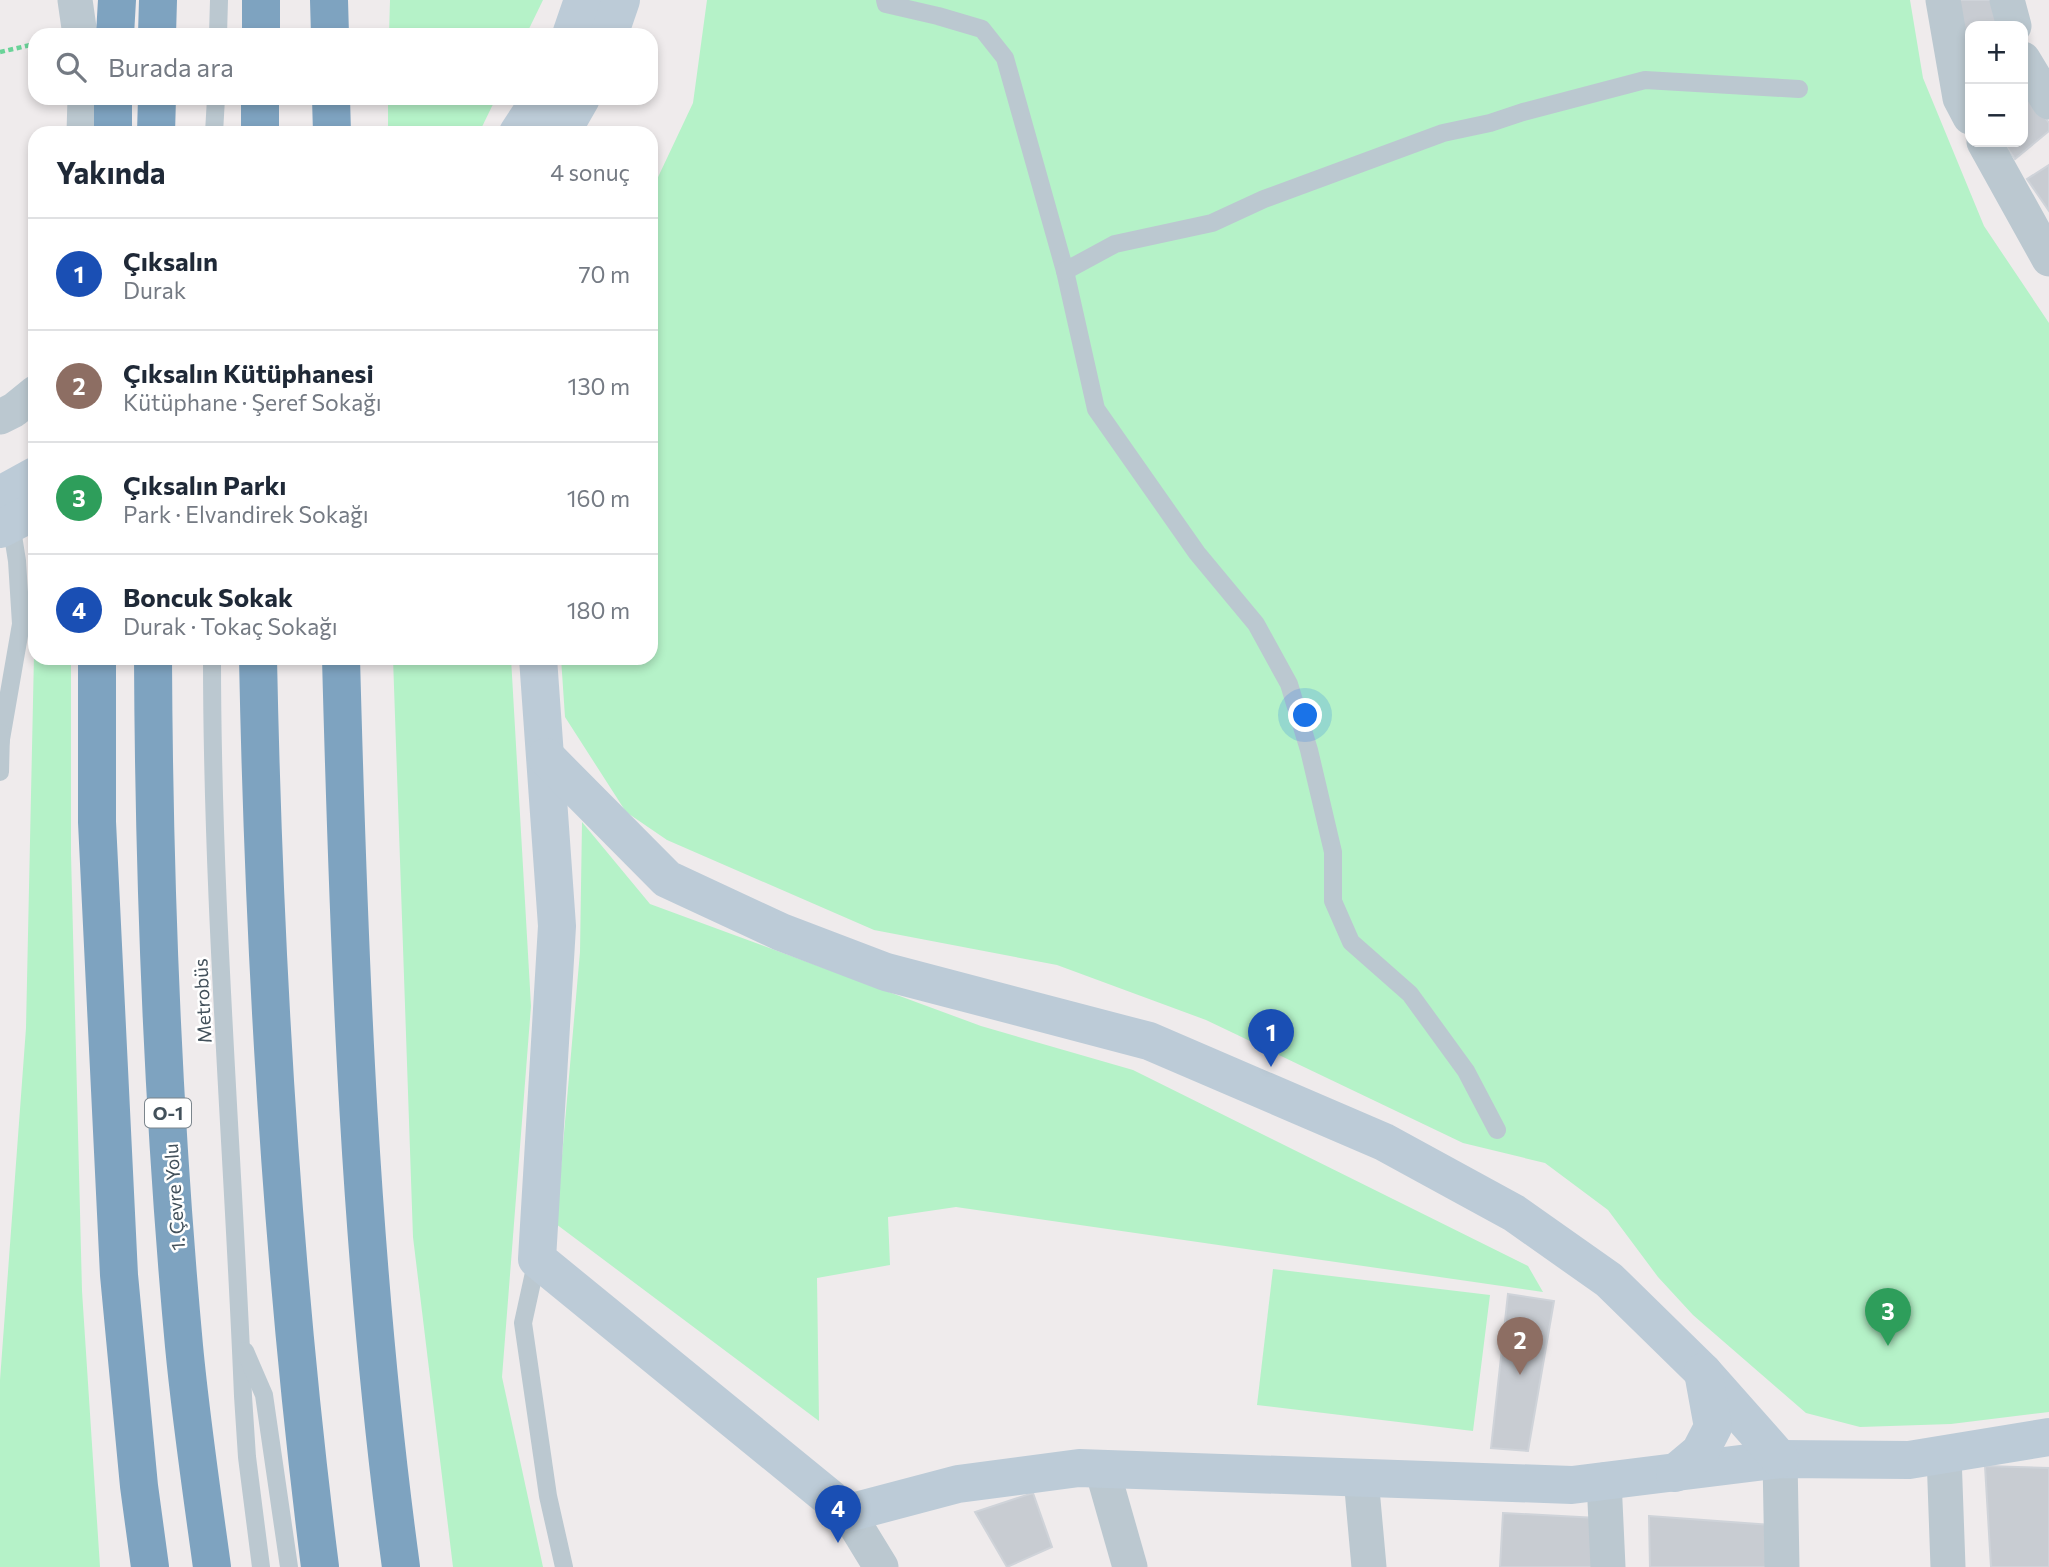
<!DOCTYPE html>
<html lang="tr">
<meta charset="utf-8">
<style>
body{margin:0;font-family:Commissioner,sans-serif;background:#f2f2f3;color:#1f2937}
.controls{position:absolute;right:21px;top:21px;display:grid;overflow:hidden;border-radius:14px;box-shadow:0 4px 10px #0003}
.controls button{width:63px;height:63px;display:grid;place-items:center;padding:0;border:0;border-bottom:2px solid #e0e1e3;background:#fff;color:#1f2937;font:35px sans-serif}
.you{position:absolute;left:1306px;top:716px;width:24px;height:24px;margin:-18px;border:5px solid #fff;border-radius:50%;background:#1a73e8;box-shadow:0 0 0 10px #1a73e833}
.badge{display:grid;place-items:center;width:46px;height:46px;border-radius:50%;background:#b45309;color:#fff;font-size:23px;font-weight:700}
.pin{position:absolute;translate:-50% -58px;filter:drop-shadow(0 2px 4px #0008)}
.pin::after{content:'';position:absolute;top:37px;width:24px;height:21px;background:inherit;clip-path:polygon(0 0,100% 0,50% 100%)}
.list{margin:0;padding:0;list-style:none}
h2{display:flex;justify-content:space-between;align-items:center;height:91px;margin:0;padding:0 28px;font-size:30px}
h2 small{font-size:23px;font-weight:400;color:#747a83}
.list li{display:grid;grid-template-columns:46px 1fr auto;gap:21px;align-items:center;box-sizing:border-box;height:112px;padding:0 28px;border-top:2px solid #e0e1e3}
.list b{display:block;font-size:26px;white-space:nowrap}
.list p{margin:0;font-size:23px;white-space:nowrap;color:#747a83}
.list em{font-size:23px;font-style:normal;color:#747a83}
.icon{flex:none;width:38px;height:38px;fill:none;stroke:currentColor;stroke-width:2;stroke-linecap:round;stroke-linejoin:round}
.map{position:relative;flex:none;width:2049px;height:1567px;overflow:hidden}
.search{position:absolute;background:#fff;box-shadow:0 4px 10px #0003;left:28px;top:28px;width:630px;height:77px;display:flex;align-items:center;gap:18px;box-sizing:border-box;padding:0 24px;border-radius:21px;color:#747a83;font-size:26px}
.panel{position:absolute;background:#fff;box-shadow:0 4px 10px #0003;left:28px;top:126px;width:630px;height:539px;border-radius:21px}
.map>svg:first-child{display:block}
.green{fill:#b5f2c8}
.building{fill:#c8ccd2;stroke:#cfd3d9;stroke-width:2}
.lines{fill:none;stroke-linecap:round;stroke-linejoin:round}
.path{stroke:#6ad398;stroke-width:4.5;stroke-dasharray:5 3.5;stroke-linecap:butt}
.lane{stroke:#bbc8d0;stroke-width:18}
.street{stroke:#bbc8d0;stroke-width:35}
.secondary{stroke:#bccbd7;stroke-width:38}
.highway{stroke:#7ea3c0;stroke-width:38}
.labels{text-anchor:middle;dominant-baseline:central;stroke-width:5;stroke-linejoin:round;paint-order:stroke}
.shield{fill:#fff;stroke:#7b858c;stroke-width:2}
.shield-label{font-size:18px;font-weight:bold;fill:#43515b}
.street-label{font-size:19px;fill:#43515b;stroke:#fff}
</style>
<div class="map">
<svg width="2049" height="1567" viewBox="0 0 2049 1567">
<rect width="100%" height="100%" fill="#efebec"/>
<!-- green -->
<g class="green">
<polygon points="390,0 543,0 526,35 389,35"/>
<polygon points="707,0 1910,0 1923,78 1984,226 2049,323 2049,1412 1951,1424 1860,1427 1806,1413 1693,1315 1658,1277 1608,1210 1545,1163 1463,1143 1206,1020 1057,965 874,930 667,840 626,812 565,717 561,658 651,658 651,192 693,103"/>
<polygon points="388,98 496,98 479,133 388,133"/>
<polygon points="35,608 35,658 71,658 71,854 82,1291 100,1567 0,1567 0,1380 26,1028"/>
<polygon points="393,658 511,658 531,1006 502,1377 543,1567 453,1567 413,1237"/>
<polygon points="582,822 650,904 981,1026 1133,1070 1528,1266 1543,1292 956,1207 888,1217 890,1265 817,1278 819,1421 556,1224 580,952"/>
<polygon points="1273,1269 1490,1295 1473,1431 1257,1405"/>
</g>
<!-- building -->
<g class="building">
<polygon points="1957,0 1992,0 1997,26 1970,26 1970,88"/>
<polygon points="2023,87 2049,123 2049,131 2015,159 2003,142 2023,142"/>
<polygon points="2049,165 2049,211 2027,179"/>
<polygon points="1508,1294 1554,1301 1528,1451 1491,1448"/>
<polygon points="1985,1466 2049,1468 2049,1567 1991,1567"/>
<polygon points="1033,1493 1052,1547 1007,1567 975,1512"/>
<polygon points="1503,1513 1597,1518 1594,1567 1500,1567"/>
<polygon points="1649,1516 1771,1525 1772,1567 1650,1567"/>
</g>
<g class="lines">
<!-- path -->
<polyline class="path" points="0,52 35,44"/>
<!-- lane -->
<g class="lane">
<polyline points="885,0 886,4 938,16 982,29 1005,58 1065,271 1096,409 1197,553 1256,624 1289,684 1309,750 1333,852 1333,901 1351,942 1410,994 1466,1071 1497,1130"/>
<polyline points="218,35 219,0"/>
<polyline points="214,133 216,98"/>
<polyline points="1065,271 1115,244 1212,223 1264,199 1443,133 1490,123 1523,112 1645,80 1799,89"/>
<path d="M212 658C212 904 233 1150 243 1396L247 1457 261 1567"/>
<polyline points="0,745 21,624 17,561 11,523"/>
<polyline points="0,772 1,733"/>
<polyline points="537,1259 523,1323 548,1496 564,1567"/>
<polyline points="245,1351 264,1395 289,1567"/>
</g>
<!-- street -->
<g class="street">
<polyline points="75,0 80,35"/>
<polyline points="1943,0 1960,98 1970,117"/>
<polyline points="2007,0 2014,26"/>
<polyline points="2023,59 2049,102"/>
<polyline points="84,133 85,98"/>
<polyline points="1984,142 2049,259"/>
<polyline points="0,417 14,410 35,393"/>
<polyline points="1944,1455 1948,1567"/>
<polyline points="1780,1459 1782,1567"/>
<polyline points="1102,1469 1130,1567"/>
<polyline points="1361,1478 1369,1567"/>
<polyline points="1604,1480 1608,1567"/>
<polyline points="848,1513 881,1567"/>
</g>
<!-- secondary -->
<g class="secondary">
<polyline points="571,35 583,0"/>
<polyline points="609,35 621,0"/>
<polyline points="518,133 541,98"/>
<polyline points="561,133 581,98"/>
<polyline points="0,495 35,476"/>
<polyline points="0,529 35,511"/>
<polyline points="538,658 557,926 537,1259 848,1513 958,1484 1079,1468 1572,1485 1780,1459 1909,1460 2049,1437"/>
<polyline points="546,757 667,879 781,932 886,972 1149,1041 1384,1142 1514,1213 1609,1280 1703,1372 1780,1459"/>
<polyline points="1675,1473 1700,1452 1713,1427 1703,1372"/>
</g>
<!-- highway -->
<g class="highway">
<polyline points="329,0 330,35"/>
<polyline points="115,35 117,0"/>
<polyline points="157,35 158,0"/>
<polyline points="261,35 261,0"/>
<polyline points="331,98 332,133"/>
<polyline points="113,133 113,98"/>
<polyline points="156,133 157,98"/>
<polyline points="260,133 260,98"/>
<polyline points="97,658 97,822 119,1275 139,1486 150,1567"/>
<path d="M153 658C154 888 163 1117 184 1346 191 1420 202 1494 212 1567"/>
<path d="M258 658C264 962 282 1266 320 1567"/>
<path d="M341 658C349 961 360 1266 401 1567"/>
</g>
</g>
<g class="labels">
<!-- shield labels -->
<rect class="shield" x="145" y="1098.5" width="46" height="29" rx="5"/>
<g class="shield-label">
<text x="168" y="1113">O-1</text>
</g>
<!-- street labels -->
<g class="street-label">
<text transform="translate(202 1001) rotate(-93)">Metrobüs</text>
<text transform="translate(174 1197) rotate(-94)">1. Çevre Yolu</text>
</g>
</g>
</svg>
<div class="controls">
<button>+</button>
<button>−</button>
</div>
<div class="you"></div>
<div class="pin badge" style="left:1271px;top:1067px;background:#1a4fb4">1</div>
<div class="pin badge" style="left:1520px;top:1375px;background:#8d6e63">2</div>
<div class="pin badge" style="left:1888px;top:1346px;background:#2e9e5b">3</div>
<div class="pin badge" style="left:838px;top:1543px;background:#1a4fb4">4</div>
<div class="search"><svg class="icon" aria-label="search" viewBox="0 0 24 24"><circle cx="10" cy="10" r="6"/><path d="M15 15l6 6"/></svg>Burada ara</div>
<section class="panel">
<h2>Yakında<small>4 sonuç</small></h2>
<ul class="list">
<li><span class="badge" style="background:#1a4fb4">1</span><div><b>Çıksalın</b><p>Durak</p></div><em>70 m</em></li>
<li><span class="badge" style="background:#8d6e63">2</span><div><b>Çıksalın Kütüphanesi</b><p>Kütüphane · Şeref Sokağı</p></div><em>130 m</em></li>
<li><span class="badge" style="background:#2e9e5b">3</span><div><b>Çıksalın Parkı</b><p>Park · Elvandirek Sokağı</p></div><em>160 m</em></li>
<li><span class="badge" style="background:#1a4fb4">4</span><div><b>Boncuk Sokak</b><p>Durak · Tokaç Sokağı</p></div><em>180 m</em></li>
</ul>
</section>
</div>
